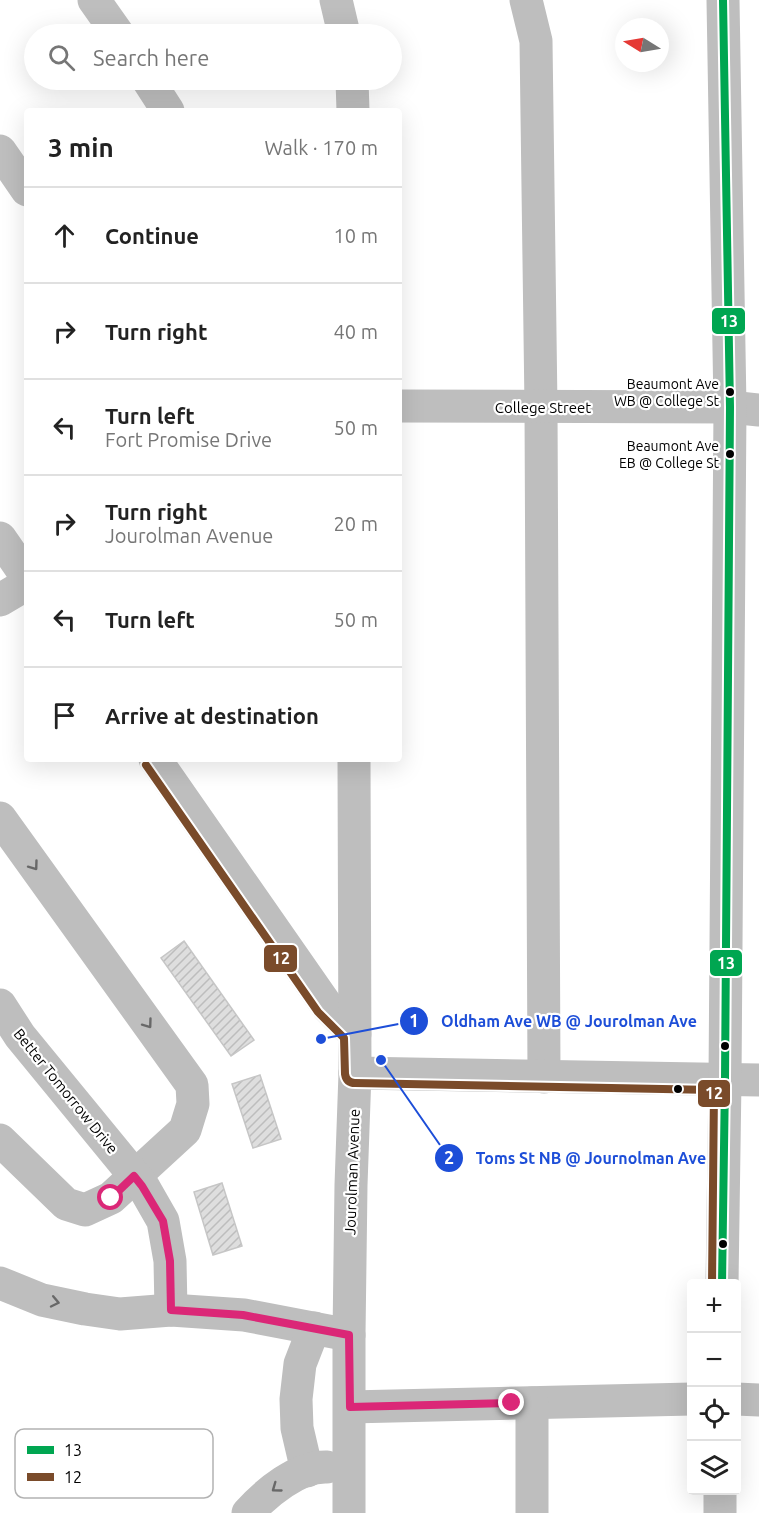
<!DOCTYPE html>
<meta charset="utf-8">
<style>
body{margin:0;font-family:Ubuntu,sans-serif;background:#f2f2f2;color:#222}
.controls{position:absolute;right:18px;bottom:18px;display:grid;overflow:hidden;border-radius:6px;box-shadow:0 6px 24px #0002}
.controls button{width:54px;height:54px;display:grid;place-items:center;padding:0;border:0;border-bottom:2px solid #e0e0e0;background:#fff;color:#222;font:30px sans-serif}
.compass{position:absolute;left:615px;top:18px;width:54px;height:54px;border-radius:50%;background:#fff;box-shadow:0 6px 24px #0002;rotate:281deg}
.stop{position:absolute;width:18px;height:18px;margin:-14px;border:4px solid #db2777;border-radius:50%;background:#fff}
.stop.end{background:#db2777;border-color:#fff;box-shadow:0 2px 6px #0008}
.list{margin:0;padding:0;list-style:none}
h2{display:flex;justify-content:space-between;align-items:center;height:78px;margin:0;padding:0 24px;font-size:26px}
h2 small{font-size:20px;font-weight:400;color:#767676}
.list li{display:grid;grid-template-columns:39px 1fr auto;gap:18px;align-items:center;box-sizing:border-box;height:96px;padding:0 24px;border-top:2px solid #e0e0e0}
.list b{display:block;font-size:22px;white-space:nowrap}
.list p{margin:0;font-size:20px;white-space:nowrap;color:#767676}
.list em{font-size:20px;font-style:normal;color:#767676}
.icon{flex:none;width:33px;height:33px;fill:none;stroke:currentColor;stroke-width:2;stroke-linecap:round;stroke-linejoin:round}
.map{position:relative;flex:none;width:759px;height:1513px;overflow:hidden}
.search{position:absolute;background:#fff;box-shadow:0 6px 24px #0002;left:24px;top:24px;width:378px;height:66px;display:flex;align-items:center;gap:15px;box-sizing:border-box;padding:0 21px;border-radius:33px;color:#767676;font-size:22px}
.panel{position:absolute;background:#fff;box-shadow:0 6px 24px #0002;left:24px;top:108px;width:378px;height:654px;border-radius:6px}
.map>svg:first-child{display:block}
.building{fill:url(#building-hatch);stroke:#c6c6c6;stroke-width:1.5}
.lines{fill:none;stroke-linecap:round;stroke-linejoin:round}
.minor{stroke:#bebebe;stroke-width:33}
.bus-1-casing{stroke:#fff;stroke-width:12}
.bus-2-casing{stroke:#fff;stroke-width:12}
.bus-1{stroke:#00a651;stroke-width:8}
.bus-2{stroke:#7a4b2a;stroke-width:8}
.oneway{stroke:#686868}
.route{stroke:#db2777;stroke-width:8}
.bus-dot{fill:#000;stroke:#fff;stroke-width:2}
.labels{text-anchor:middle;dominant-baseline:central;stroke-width:4.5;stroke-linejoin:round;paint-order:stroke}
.bus-label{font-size:14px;fill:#000;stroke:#fff;text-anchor:end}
.street-label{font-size:15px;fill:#000;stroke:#fff}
.key{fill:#fff;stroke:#b2b2b2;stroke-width:1.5}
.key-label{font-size:16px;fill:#000}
.leader{fill:none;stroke:#1d4ed8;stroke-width:2}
.callout-dot{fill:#1d4ed8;stroke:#fff;stroke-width:2}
.mark-label{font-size:18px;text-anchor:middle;font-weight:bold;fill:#fff}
.callout-label{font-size:16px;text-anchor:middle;font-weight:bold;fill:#1d4ed8;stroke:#fff;stroke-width:4.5;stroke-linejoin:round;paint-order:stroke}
.line-badge{stroke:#fff;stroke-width:2}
.badge-label{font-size:16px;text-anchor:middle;font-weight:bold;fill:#fff}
</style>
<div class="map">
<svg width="759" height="1513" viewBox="0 0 759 1513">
<defs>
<pattern id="building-hatch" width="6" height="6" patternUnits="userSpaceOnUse" patternTransform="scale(1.5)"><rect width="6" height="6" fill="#dedede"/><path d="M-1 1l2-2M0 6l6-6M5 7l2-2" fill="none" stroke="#bdbdbd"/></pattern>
</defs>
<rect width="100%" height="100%" fill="#fff"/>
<!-- building -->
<g class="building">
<polygon points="184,941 254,1040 231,1056 161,958"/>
<polygon points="260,1075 281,1139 253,1148 232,1084"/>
<polygon points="222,1183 242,1246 213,1255 194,1192"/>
</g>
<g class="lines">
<!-- minor -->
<g class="minor">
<polyline points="94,0 118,34"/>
<polyline points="336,0 344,34"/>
<polyline points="526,0 536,41 541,407 544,1077"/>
<polyline points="148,80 168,111"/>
<polyline points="352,80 353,111"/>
<polyline points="0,151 27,190"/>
<polyline points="399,406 730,407 759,410"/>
<polyline points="0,538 27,577"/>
<polyline points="0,600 27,584"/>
<polyline points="155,759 327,1006 355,1034"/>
<polyline points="0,818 192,1085 193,1104 185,1130 111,1198 85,1210 66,1204 0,1140"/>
<polyline points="0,1005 20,1036 143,1186 163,1221 170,1261 171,1310"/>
<polyline points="355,1073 759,1080"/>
<polyline points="0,1283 42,1300 85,1309 120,1314 171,1310 244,1315 349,1335"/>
<polyline points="722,1284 725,1080 730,407 723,0"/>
<polyline points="736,1399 759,1400"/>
<polyline points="350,1407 692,1399"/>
<polyline points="307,1471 297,1428 296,1399 300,1364 314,1328"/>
<polyline points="720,1490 720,1513"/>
<path d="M248 1513C266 1493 298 1466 327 1467"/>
<polyline points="349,1513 349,1335 351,1185 355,1073 354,759"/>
<polyline points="532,1513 532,1403"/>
</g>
<!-- bus-1 casing -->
<g class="bus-1-casing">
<polyline id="bus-1" points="722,1284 725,1080 730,407 723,0"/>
</g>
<!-- bus-2 casing -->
<g class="bus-2-casing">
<path id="bus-2" d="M146 765 318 1012 344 1038 345 1074C346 1080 349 1083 355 1083L714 1090 712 1284"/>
</g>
<!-- bus-1 -->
<use href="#bus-1" class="bus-1"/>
<!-- bus-2 -->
<use href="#bus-2" class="bus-2"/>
</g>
<!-- one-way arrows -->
<defs><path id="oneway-chevron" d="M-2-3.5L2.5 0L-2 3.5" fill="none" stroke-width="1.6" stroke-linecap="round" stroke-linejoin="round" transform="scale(1.5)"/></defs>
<g class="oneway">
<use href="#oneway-chevron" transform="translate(34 866) rotate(54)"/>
<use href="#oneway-chevron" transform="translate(148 1024) rotate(54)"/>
<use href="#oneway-chevron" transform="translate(55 1302) rotate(12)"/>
<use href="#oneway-chevron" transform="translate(276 1488) rotate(144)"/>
</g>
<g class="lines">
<!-- route -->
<polyline class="route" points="111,1198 134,1176 142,1186 163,1221 170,1261 171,1310 243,1315 349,1335 350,1407 512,1403"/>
</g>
<!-- markers -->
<g class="bus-dot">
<circle cx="730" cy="392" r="5"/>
<circle cx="730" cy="454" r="5"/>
<circle cx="725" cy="1046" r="5"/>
<circle cx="678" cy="1089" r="5"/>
<circle cx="723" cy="1244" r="5"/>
</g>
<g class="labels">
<!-- bus labels -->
<g class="bus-label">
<text x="719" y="384">Beaumont Ave<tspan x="719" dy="17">WB @ College St</tspan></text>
<text x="719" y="446">Beaumont Ave<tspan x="719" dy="17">EB @ College St</tspan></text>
</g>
<!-- street labels -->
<g class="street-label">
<text x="543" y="407">College Street</text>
<text transform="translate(66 1091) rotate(51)">Better Tomorrow Drive</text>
<text transform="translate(352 1172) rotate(-88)">Jourolman Avenue</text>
</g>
</g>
<!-- legend -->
<rect x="15" y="1429" width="198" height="69" rx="9" class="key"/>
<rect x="27" y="1446" width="27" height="8" fill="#00a651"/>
<rect x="27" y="1473" width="27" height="8" fill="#7a4b2a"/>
<g class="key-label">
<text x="64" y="1456">13</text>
<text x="64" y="1483">12</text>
</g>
<!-- callouts -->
<path class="leader" d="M321 1039L414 1021M381 1060L449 1158"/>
<g class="callout-dot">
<circle cx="321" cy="1039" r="6"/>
<circle cx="381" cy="1060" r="6"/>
<circle cx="414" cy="1021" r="15"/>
<circle cx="449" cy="1158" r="15"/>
</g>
<g class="mark-label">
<text x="414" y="1027">1</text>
<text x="449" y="1164">2</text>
</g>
<g class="callout-label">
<text x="569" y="1027">Oldham Ave WB @ Jourolman Ave</text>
<text x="591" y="1164">Toms St NB @ Journolman Ave</text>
</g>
<g class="line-badge">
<rect x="711" y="307" width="35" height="28" rx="6" fill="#00a651"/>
<rect x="263" y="944" width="35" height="29" rx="6" fill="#7a4b2a"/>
<rect x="709" y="949" width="34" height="28" rx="6" fill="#00a651"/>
<rect x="697" y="1079" width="34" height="29" rx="6" fill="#7a4b2a"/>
</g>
<g class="badge-label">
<text x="729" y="327">13</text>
<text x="281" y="964">12</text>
<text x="726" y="969">13</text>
<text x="714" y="1099">12</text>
</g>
</svg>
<div class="controls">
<button>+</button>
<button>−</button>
<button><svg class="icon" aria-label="locate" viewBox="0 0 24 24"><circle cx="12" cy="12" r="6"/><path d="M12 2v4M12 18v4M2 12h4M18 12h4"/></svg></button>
<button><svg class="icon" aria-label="layers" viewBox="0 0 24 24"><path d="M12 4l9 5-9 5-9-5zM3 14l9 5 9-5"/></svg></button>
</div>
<svg class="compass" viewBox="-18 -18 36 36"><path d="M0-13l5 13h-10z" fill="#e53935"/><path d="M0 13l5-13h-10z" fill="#767676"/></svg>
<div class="stop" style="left:111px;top:1198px"></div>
<div class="stop end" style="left:512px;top:1403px"></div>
<div class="search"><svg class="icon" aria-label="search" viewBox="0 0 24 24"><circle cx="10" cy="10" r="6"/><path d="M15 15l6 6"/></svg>Search here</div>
<section class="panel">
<h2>3 min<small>Walk · 170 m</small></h2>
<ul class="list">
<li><svg class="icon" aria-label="ahead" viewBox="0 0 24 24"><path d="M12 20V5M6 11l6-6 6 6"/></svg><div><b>Continue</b></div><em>10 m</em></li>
<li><svg class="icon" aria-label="right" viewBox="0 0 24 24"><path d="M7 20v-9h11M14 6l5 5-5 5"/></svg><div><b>Turn right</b></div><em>40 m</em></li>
<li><svg class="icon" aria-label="left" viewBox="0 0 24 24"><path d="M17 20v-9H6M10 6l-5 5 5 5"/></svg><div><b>Turn left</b><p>Fort Promise Drive</p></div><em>50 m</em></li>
<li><svg class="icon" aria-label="right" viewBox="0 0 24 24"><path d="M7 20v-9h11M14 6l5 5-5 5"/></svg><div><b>Turn right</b><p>Jourolman Avenue</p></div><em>20 m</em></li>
<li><svg class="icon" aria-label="left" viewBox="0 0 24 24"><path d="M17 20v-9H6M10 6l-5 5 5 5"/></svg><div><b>Turn left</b></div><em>50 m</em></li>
<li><svg class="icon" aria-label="arrive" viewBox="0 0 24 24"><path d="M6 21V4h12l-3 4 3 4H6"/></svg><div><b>Arrive at destination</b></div></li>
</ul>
</section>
</div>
